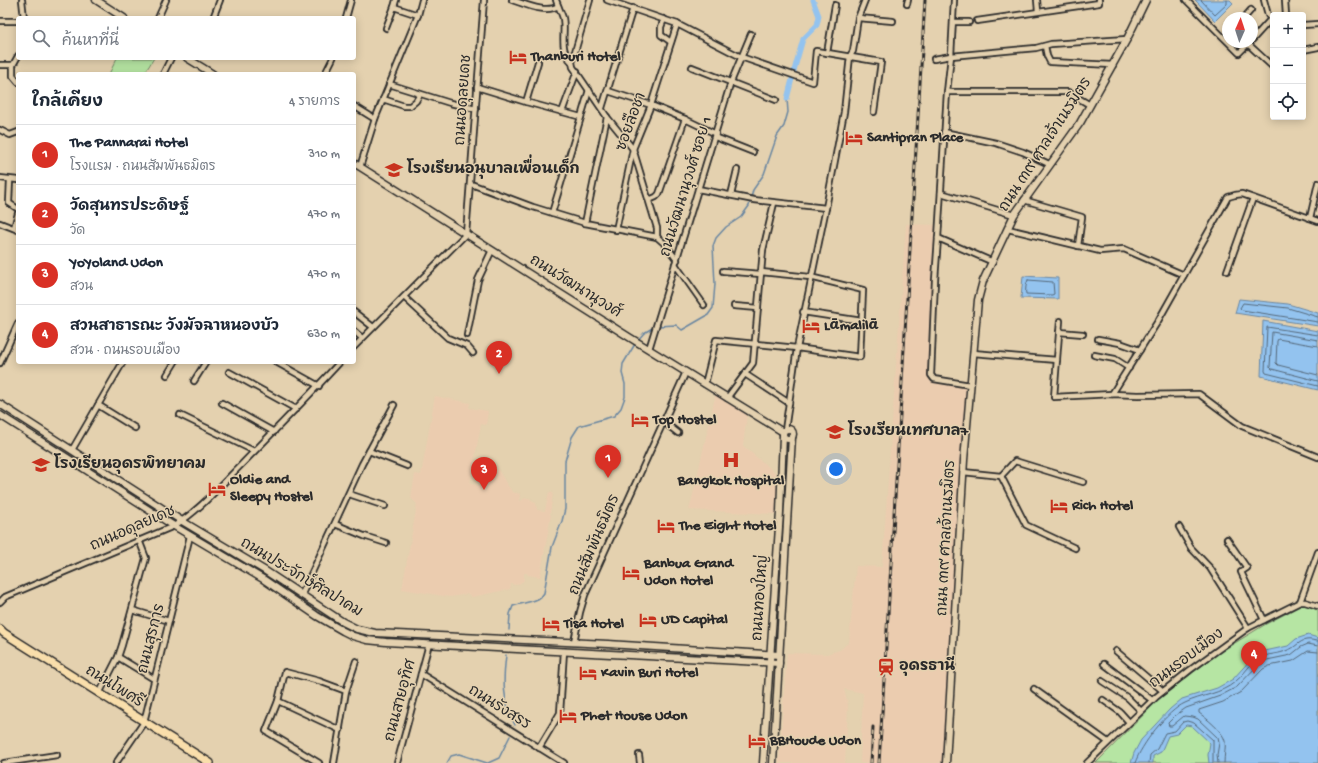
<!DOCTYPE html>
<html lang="th">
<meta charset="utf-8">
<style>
body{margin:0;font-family:"Gochi Hand","Playpen Sans Thai",sans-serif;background:#f2f2f3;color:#1f2937}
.controls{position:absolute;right:12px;top:12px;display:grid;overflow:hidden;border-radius:4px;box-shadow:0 2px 10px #0003}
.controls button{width:36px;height:36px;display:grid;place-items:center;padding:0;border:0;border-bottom:1px solid #e0e1e3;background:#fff;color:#1f2937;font:20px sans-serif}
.compass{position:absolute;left:1222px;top:12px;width:36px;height:36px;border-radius:50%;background:#fff;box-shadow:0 2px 10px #0003;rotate:3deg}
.you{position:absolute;left:836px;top:469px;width:14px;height:14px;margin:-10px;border:3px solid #fff;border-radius:50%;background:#1a73e8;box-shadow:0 0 0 6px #1a73e833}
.badge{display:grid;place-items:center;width:26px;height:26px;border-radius:50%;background:#d93025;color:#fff;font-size:13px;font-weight:700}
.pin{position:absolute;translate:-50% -33px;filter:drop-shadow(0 1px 2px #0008)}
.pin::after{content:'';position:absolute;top:21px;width:14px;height:12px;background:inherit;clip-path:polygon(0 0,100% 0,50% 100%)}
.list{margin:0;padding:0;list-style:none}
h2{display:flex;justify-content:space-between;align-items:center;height:52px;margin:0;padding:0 16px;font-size:17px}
h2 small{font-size:13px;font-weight:400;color:#747a83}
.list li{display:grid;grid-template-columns:26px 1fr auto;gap:12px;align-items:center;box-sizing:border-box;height:60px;padding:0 16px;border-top:1px solid #e0e1e3}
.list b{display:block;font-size:15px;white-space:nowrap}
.list p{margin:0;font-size:13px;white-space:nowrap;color:#747a83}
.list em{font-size:13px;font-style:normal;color:#747a83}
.icon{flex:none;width:22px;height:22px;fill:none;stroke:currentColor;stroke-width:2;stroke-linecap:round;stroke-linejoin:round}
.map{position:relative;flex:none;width:1318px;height:763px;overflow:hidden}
.search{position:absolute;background:#fff;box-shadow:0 2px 10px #0003;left:16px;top:16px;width:340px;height:44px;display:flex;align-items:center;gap:10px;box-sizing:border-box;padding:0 14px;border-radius:4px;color:#747a83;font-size:15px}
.panel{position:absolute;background:#fff;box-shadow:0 2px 10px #0003;left:16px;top:72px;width:340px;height:292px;border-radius:4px}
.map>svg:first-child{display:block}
.built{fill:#ebccaf}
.green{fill:#b6e5a3;stroke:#708867}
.water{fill:#93c3ef;stroke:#6986a1}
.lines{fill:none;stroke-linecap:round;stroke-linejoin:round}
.shore{stroke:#556879;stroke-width:1}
.stream{stroke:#6986a1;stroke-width:1.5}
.canal{stroke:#93c3ef;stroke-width:5}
.street-casing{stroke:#2b2b2b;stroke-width:8}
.secondary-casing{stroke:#2b2b2b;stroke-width:9}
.primary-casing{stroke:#2b2b2b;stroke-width:10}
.street{stroke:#e4d1af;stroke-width:4.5}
.secondary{stroke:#e4d1af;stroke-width:6}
.primary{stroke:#f9deab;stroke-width:7}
.rail-casing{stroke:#2b2b2b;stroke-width:3}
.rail{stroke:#e4d1af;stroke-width:1.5;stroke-dasharray:4.5;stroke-linecap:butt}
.labels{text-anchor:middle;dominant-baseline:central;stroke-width:3;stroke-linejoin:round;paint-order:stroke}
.poi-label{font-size:15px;font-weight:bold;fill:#2b2b2b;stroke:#e4d1af;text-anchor:start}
.street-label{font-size:15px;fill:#2b2b2b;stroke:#e4d1af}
</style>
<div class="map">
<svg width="1318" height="763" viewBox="0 0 1318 763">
<rect width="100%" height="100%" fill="#e4d1af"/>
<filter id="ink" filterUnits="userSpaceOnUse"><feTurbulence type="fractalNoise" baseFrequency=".025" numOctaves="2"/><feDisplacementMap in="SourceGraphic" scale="8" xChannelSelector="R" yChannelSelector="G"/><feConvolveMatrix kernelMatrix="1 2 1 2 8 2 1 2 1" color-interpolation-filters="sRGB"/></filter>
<g filter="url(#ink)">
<!-- built -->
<g class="built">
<polygon points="906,224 935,225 928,378 935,383 965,388 967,392 944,763 860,763 863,693 844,689 848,705 845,763 779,763 787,653 827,654 840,650 849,642 856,566 882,567"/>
<polygon points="716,393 747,414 743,446 778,475 776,514 689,510 691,503"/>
<polygon points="435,396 470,403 469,408 488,411 486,425 481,424 470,484 481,486 486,460 488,460 493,462 512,492 520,494 519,502 525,498 529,498 536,503 537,510 545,511 549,492 553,493 550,514 551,515 540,577 528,575 527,573 524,573 524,580 522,582 516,585 511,584 510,589 472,597 468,594 450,597 402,589 417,504 411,498 415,474 421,475"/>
</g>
<!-- green -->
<g class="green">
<polygon points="117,58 154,58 144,74 109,74"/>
<polygon points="1302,605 1309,606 1318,611 1318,763 1096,763 1161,697 1220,652 1266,624"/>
</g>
<!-- water -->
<g class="water">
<polygon points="1195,0 1230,0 1233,3 1215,21"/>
<polygon points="1023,276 1058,278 1058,299 1021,298"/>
<polygon points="1239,299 1288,304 1318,313 1318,326 1235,313"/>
<polygon points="1263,321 1318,331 1318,390 1261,376"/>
<polygon points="1308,635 1318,638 1318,763 1209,763 1208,755 1210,743 1192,726 1186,725 1177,734 1168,736 1161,752 1153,756 1153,763 1131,763 1134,753 1141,740 1170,709 1182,699 1217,688 1233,679 1253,657 1265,651 1288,646 1296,639"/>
</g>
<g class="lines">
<!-- shore -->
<g class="shore">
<polyline points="1201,0 1215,15 1227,4 1227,0"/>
<path d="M1028 280 1053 282 1054 294 1052 295 1026 294C1025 291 1026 283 1028 280Z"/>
<polyline points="1318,317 1288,308 1243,303 1240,308 1242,310 1318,322"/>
<polyline points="1318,335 1267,327 1265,371 1266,373 1318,386"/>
<polyline points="1318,340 1272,332 1270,367 1272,369 1318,381"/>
<polyline points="1318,346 1278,339 1277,341 1276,363 1278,365 1318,375"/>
<path d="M1135 763C1141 745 1167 711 1185 703 1201 695 1221 694 1235 682 1243 676 1248 666 1256 660 1266 653 1278 655 1288 650 1295 648 1299 641 1306 640 1310 639 1314 641 1318 641"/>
<polyline points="1149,763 1150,755 1157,749 1165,733 1175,731 1183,722 1187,721 1194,723 1213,740 1213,763"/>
<polyline points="1218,763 1217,755 1219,743 1218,738 1198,719 1193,717 1184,716 1172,726 1169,726 1168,723 1176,715 1186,708 1220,696 1237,687 1259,664 1267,660 1291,655 1301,647 1308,644 1318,646"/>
<path d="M1224 763C1224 756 1226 747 1225 741 1223 731 1206 718 1199 713V710L1223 702 1241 692 1263 669 1269 666 1293 661 1308 651 1318 652"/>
</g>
<!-- stream -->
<g class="stream">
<polyline points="658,326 676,325 682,330 708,315 713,308 715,284 713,246 716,238 726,227 741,217 749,206 753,190 764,174 777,136 784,126 788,112 787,99"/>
<polyline points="637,341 644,333 654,327"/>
<path d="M509 630 510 614 513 606C523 602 538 603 544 593L552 547 562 521 565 509V461L572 437 579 426 614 416 621 408 625 397V384L622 373 623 364 635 344"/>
<path d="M506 655C503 680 502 701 515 725"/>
<polyline points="447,763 451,756 459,754 487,763"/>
<polyline points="488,763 499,758 510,736"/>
</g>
<!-- canal -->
<polyline class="canal" points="787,99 795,67 803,39 817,25 819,16 813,0"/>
<!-- street casing -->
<g class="street-casing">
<g id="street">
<polyline points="22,0 24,18"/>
<polyline points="396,0 394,7 418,15"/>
<path d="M512 0C525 4 546 14 558 6"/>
<path d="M556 0C558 6 561 12 563 18 566 34 558 49 572 62"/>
<polyline points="590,0 572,62 573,67 607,117 633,149 657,228 657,237"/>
<polyline points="607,0 677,24 741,57 813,82 816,51 881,62 874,112"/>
<polyline points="954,0 951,56 947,92 938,238 935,280 931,375 934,379 970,385"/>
<polyline points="1037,0 1038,11"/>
<polyline points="1186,0 1239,53 1250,42"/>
<polyline points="1264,0 1268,15 1273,21"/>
<polyline points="1285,0 1286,15"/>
<polyline points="907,4 908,0"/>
<polyline points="158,18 166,0"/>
<polyline points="213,18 220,0"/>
<polyline points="346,18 351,0"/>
<polyline points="858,18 893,21"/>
<polyline points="1244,18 1251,10"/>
<polyline points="664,19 661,27 661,35 671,42"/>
<polyline points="0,21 18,21"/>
<polyline points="977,21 1099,3 1099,0"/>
<polyline points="953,22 969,22"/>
<polyline points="1303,25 1318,24"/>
<polyline points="386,28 394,7"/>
<polyline points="1252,40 1271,19"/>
<polyline points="1248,44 1273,67"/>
<polyline points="1045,46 1047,56 1050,62 1113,65"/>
<polyline points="1303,50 1318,47"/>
<polyline points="827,53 835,5"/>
<polyline points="18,56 13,65 13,76 18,82"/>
<polyline points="934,59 951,56 1036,48 1051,44 1127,39"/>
<polyline points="0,65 13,65"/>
<polyline points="692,67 776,100"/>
<polyline points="163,74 171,58"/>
<polyline points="325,74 333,58"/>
<polyline points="389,84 450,103 476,109"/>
<polyline points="477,87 526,102 581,117 589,90"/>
<polyline points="608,91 651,105 685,119 659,194 656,197 649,200"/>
<polyline points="947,92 1068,92 1090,105"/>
<polyline points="383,99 404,106 410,106 416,101 420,94"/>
<polyline points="526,102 538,62"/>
<polyline points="354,106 375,119"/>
<polyline points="602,108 633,8"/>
<polyline points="562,112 577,71"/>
<polyline points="685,119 716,134"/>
<polyline points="0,130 10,135 18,132"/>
<polyline points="944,132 996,143 1023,152 1049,164"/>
<polyline points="715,137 753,152"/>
<polyline points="360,167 375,119 418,15 422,0"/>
<polyline points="0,178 18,180"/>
<polyline points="10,180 9,203 18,209"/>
<polyline points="471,184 533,207 585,223 657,237 665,244 677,260"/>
<polyline points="698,189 754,200 826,208"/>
<polyline points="941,193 1014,215"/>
<polyline points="731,195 737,170"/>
<polyline points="1024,200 1082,217 1078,246"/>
<polyline points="552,213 581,117"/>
<polyline points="1310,218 1318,183"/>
<polyline points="0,223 18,230"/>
<polyline points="585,223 607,117"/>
<polyline points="14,228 18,213"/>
<polyline points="1008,229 1100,251 1124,249 1184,275"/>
<polyline points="616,230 633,149 651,105 677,24"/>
<polyline points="938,238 993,262"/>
<polyline points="675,264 704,305"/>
<polyline points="723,271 761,274"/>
<polyline points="1227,271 1253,198"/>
<polyline points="404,297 448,338 467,346 473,353"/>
<polyline points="734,306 758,308"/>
<polyline points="354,312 373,327"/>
<polyline points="803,312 862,321"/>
<polyline points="1060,321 1054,397 1112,394 1138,395 1199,394 1242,426 1318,457"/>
<polyline points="354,331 362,338"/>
<polyline points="1059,332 1083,334"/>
<polyline points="467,335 478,280 492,250"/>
<polyline points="1098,339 1120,343 1140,350"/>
<polyline points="354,347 466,234 484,0"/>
<polyline points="649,349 731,82 751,34"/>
<polyline points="973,353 1057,360"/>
<polyline points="1094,355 1115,359 1129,368"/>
<polyline points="276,362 319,386"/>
<polyline points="0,363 18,323"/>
<polyline points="229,372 296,409"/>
<polyline points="745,374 789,403"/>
<polyline points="167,375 175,362"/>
<polyline points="194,381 206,362"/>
<polyline points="705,384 716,340 797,348 860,357 863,290 810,277 761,272"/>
<polyline points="1112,394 1158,321 1228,197 1235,195 1242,194 1318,221"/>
<polyline points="727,398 753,363 763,250 774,203"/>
<polyline points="222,403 274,432"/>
<polyline points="98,405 135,428"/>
<polyline points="180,415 254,451"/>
<polyline points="664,422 678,433"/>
<polyline points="785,430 797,348 826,208 844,112 850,56 853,51 858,18 865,0"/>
<polyline points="72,450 123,362"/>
<polyline points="369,451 407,466"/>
<polyline points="963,472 1001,476 1015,461 1083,482"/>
<polyline points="1001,476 1026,525 1075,548"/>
<polyline points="349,494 385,506"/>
<polyline points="335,524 364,536 386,543"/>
<polyline points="1179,527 1191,548 1210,568 1248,628"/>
<polyline points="1227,539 1247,568 1241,572 1264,620"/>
<polyline points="302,594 362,464 394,405"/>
<path d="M0 602 5 597 174 526C200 510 220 486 241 465 274 431 308 397 340 362"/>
<polyline points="1300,602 1318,552"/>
<polyline points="132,610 169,621"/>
<polyline points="574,642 580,612 585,595 686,372"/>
<polyline points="1116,651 1163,691"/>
<polyline points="118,657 154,679"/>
<polyline points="1104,664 1152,700"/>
<polyline points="421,674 564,763"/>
<polyline points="1102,681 1128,698 1141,711"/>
<polyline points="1034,689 1108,742"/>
<polyline points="99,694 118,657 122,645 146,558 139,540"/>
<polyline points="1103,700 1120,712 1129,722"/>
<polyline points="278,701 340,730"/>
<polyline points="539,748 560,713 564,651"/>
<polyline points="639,755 640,763"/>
<polyline points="4,763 57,755"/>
<polyline points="116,763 144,722 190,536"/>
<polyline points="319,763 266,731 278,701 285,672 319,681 346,691 356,661"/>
<polyline points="334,763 346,691"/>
<polyline points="397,763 429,644"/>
<polyline points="1087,763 1156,697 1190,670 1248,628 1300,602 1305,602 1318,606"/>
</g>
</g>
<!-- secondary casing -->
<g class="secondary-casing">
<g id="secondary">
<polyline points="96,0 124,18"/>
<polyline points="187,58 213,74"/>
<polyline points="354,163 629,337 783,432"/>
<polyline points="0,404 182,521 264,570 343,622 357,629 375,633 608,644 779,655"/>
<polyline points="0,415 174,526 263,579 317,616 343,631 353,636 367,640 386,642 779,663"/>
<circle cx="788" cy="434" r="5"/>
<polyline points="763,763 780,512 783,435"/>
<polyline points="773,763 792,437"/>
<polyline points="946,763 964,460 978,300 983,281 1014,215 1080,123 1127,39 1146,0"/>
</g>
</g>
<!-- primary casing -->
<g class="primary-casing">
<polyline id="primary" points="0,629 4,633 210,763"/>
</g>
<!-- street -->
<use href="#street" class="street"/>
<!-- secondary -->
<use href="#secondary" class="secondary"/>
<!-- primary -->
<use href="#primary" class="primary"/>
<!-- rail casing -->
<g class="rail-casing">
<g id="rail">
<polyline points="871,763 873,727"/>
<polyline points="879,763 925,0"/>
</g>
</g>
<!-- rail -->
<use href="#rail" class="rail"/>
</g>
</g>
<!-- icons -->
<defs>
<g id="hotel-bare" transform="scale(1.38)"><path d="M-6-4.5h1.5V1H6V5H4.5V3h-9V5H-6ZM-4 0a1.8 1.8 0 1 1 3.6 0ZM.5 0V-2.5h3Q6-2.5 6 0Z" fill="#c8321e" stroke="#e4d1af" stroke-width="2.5" paint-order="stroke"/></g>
<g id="school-bare" transform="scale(1.38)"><path d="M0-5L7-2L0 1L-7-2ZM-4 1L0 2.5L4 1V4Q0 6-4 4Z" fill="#c8321e" stroke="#e4d1af" stroke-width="2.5" paint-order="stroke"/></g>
<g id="hospital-bare" transform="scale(1.38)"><path d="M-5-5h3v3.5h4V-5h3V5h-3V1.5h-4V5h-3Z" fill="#c8321e" stroke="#e4d1af" stroke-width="2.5" paint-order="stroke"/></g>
<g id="station-bare" transform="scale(1.38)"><path d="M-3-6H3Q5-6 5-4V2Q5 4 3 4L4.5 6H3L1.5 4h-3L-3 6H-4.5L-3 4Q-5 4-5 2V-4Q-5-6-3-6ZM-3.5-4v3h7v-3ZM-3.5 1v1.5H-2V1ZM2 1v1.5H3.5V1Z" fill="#c8321e" stroke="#e4d1af" stroke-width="2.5" paint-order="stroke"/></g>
</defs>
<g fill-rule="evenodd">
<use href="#hotel-bare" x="518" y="57"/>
<use href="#hotel-bare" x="854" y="138"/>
<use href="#school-bare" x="394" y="170"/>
<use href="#hotel-bare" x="811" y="326"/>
<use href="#hotel-bare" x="640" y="420"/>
<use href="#school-bare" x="835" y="432"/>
<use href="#hospital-bare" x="731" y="460"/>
<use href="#school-bare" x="41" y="465"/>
<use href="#hotel-bare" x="217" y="489"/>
<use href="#hotel-bare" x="1059" y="506"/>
<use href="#hotel-bare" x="666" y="526"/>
<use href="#hotel-bare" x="631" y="573"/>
<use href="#hotel-bare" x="648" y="620"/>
<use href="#hotel-bare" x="551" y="624"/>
<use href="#station-bare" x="886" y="667"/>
<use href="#hotel-bare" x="588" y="673"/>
<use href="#hotel-bare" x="568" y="716"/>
<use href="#hotel-bare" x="757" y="741"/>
</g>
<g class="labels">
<!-- poi labels -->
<g class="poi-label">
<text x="531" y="57">Thanburi Hotel</text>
<text x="867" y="138">Santipran Place</text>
<text x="407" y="170">โรงเรียนอนุบาลเพื่อนเด็ก</text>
<text x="824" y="326">Lāmalilā</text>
<text x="653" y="420">Top Hostel</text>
<text x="848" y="432">โรงเรียนเทศบาล7</text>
<text x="54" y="465">โรงเรียนอุดรพิทยาคม</text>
<text x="230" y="480">Oldie and<tspan x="230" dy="17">Sleepy Hostel</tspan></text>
<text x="731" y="481" text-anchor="middle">Bangkok Hospital</text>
<text x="1072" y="506">Rich Hotel</text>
<text x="679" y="526">The Eight Hotel</text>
<text x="644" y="564">Banbua Grand<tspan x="644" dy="17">Udon Hotel</tspan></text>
<text x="661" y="620">UD Capital</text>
<text x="564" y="624">Tisa Hotel</text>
<text x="899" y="667">อุดรธานี</text>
<text x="601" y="673">Kavin Buri Hotel</text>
<text x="581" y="716">Phet House Udon</text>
<text x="770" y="741">BBHoude Udon</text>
</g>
<!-- street labels -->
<g class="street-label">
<text transform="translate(464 100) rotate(-86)">ถนนอดุลยเดช</text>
<text transform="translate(632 122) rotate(-70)">ซอยลือชา</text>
<text transform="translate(1046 145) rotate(-57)">ถนน ๓๙ ศาลเจ้าเนรมิตร</text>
<text transform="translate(687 187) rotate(-73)">ถนนวัฒนานุวงศ์ ซอย 1</text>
<text transform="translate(575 287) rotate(32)">ถนนวัฒนานุวงศ์</text>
<text transform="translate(133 529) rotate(-24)">ถนนอดุลยเดช</text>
<text transform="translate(947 538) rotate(-87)">ถนน ๓๙ ศาลเจ้าเนรมิตร</text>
<text transform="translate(595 545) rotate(-67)">ถนนสัมพันธมิตร</text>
<text transform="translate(301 578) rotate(31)">ถนนประจักษ์ศิลปาคม</text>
<text transform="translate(761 598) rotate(-86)">ถนนทองใหญ่</text>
<text transform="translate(152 639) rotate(-76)">ถนนสุรการ</text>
<text transform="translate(1187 659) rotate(-37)">ถนนรอบเมือง</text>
<text transform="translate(114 687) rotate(32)">ถนนโพศรี</text>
<text transform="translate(401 701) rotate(-75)">ถนนสายอุทิศ</text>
<text transform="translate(499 708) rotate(32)">ถนนรังสรร</text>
</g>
</g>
</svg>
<div class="controls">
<button>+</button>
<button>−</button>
<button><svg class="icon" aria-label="locate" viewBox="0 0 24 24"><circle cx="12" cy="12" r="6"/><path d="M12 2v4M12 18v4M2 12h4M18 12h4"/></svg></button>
</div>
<svg class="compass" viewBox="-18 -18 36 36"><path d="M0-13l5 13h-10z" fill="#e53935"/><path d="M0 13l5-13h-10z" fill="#747a83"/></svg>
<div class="you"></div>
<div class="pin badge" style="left:608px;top:478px">1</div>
<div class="pin badge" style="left:499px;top:374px">2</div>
<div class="pin badge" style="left:484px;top:490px">3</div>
<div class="pin badge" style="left:1254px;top:674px">4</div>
<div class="search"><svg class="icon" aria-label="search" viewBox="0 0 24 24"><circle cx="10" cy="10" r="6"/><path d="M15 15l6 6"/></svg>ค้นหาที่นี่</div>
<section class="panel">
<h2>ใกล้เคียง<small>4 รายการ</small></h2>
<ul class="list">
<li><span class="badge">1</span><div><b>The Pannarai Hotel</b><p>โรงแรม · ถนนสัมพันธมิตร</p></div><em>310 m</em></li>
<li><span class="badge">2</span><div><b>วัดสุนทรประดิษฐ์</b><p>วัด</p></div><em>470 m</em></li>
<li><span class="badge">3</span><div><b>YoYoland Udon</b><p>สวน</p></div><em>470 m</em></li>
<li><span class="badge">4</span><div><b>สวนสาธารณะ วังมัจฉาหนองบัว</b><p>สวน · ถนนรอบเมือง</p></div><em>630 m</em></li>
</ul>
</section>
</div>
